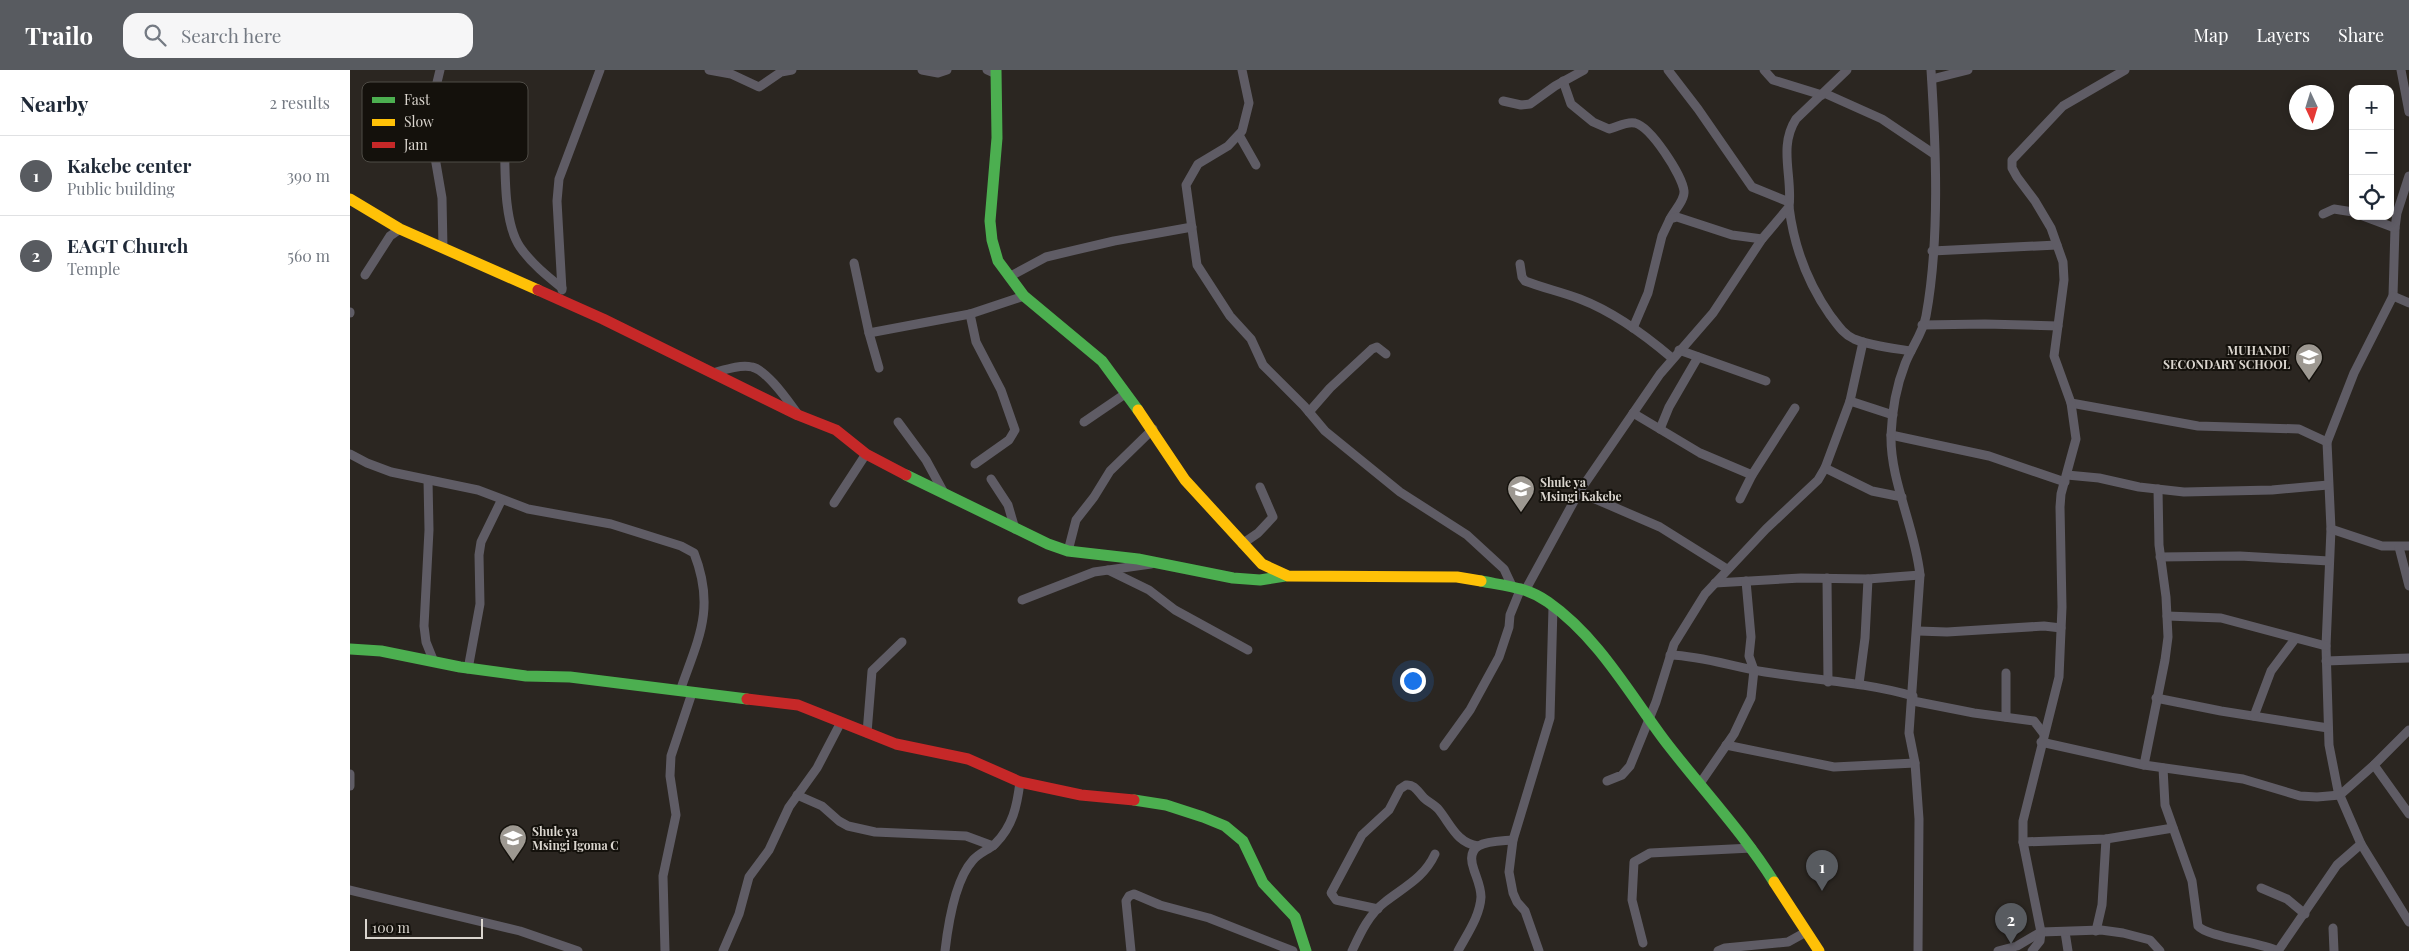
<!DOCTYPE html>
<meta charset="utf-8">
<style>
body{margin:0;font-family:"Playfair Display",serif;background:#f6f6f7;color:#1f2937}
.controls{position:absolute;right:15px;top:15px;display:grid;overflow:hidden;border-radius:10px;box-shadow:0 2px 8px #0003}
.controls button{width:45px;height:45px;display:grid;place-items:center;padding:0;border:0;border-bottom:1px solid #e0e1e3;background:#fff;color:#1f2937;font:25px sans-serif}
.compass{position:absolute;left:1939px;top:15px;width:45px;height:45px;border-radius:50%;background:#fff;box-shadow:0 2px 8px #0003;rotate:176deg}
.scale{position:absolute;left:15px;bottom:12px;width:118px;box-sizing:border-box;padding-left:5px;border:2px solid #dad5ce;border-top:0;font-size:14px;line-height:18px;white-space:nowrap;color:#dad5ce;-webkit-text-stroke:4px #14110c;paint-order:stroke}
.you{position:absolute;left:1062px;top:610px;width:18px;height:18px;margin:-12px;border:4px solid #fff;border-radius:50%;background:#1a73e8;box-shadow:0 0 0 8px #1a73e833}
.badge{display:grid;place-items:center;width:32px;height:32px;border-radius:50%;background:#585b60;color:#fff;font-size:16px;font-weight:700}
.pin{position:absolute;translate:-50% -41px;filter:drop-shadow(0 1px 2px #0008)}
.pin::after{content:'';position:absolute;top:26px;width:18px;height:15px;background:inherit;clip-path:polygon(0 0,100% 0,50% 100%)}
.list{margin:0;padding:0;list-style:none}
h2{display:flex;justify-content:space-between;align-items:center;height:65px;margin:0;padding:0 20px;font-size:21px}
h2 small{font-size:16px;font-weight:400;color:#747a83}
.list li{display:grid;grid-template-columns:32px 1fr auto;gap:15px;align-items:center;box-sizing:border-box;height:80px;padding:0 20px;border-top:1px solid #e0e1e3}
.list b{display:block;font-size:19px;white-space:nowrap}
.list p{margin:0;font-size:16px;white-space:nowrap;color:#747a83}
.list em{font-size:16px;font-style:normal;color:#747a83}
.icon{flex:none;width:28px;height:28px;fill:none;stroke:currentColor;stroke-width:2;stroke-linecap:round;stroke-linejoin:round}
.map{position:relative;flex:none;width:2059px;height:881px;overflow:hidden}
header{display:flex;align-items:center;gap:30px;box-sizing:border-box;height:70px;padding:0 25px;background:#585b60;color:#fff}
header strong{font-size:24px}
nav{display:flex;gap:28px;margin-inline-start:auto;font-size:18px}
.search{width:350px;height:45px;background:#f6f6f7;display:flex;align-items:center;gap:12px;box-sizing:border-box;padding:0 18px;border-radius:15px;color:#747a83;font-size:19px}
main{display:flex}
aside{flex:1;background:#fff}
.map>svg:first-child{display:block}
.lines{fill:none;stroke-linecap:round;stroke-linejoin:round}
.street{stroke:#5f5c65;stroke-width:9}
.fast{stroke:#4caf50;stroke-width:11}
.slow{stroke:#ffc107;stroke-width:11}
.jam{stroke:#c62828;stroke-width:11}
.labels{text-anchor:middle;dominant-baseline:central;stroke-width:4;stroke-linejoin:round;paint-order:stroke}
.poi-label{font-size:12px;font-weight:bold;fill:#dad5ce;stroke:#14110c;text-anchor:start}
.key{fill:#14110c;stroke:#4f4c46;stroke-width:1}
.key-label{font-size:14px;fill:#dad5ce}
</style>
<header>
<strong>Trailo</strong>
<div class="search"><svg class="icon" aria-label="search" viewBox="0 0 24 24"><circle cx="10" cy="10" r="6"/><path d="M15 15l6 6"/></svg>Search here</div>
<nav><a>Map</a><a>Layers</a><a>Share</a></nav>
</header>
<main>
<aside>
<h2>Nearby<small>2 results</small></h2>
<ul class="list">
<li><span class="badge">1</span><div><b>Kakebe center</b><p>Public building</p></div><em>390 m</em></li>
<li><span class="badge">2</span><div><b>EAGT Church</b><p>Temple</p></div><em>560 m</em></li>
</ul>
</aside>
<div class="map">
<svg width="2059" height="881" viewBox="0 0 2059 881">
<rect width="100%" height="100%" fill="#2b2621"/>
<g class="lines">
<!-- street -->
<g class="street">
<polyline points="90,0 84,25 82,70 92,128 93,178"/>
<polyline points="359,0 381,4 409,17 431,2 442,0"/>
<polyline points="572,0 588,3 597,0"/>
<polyline points="637,0 646,4"/>
<polyline points="892,0 899,33 892,61 878,76 848,94 836,115 847,195 880,246 901,269 913,295 954,336 975,361 1050,422 1117,465 1154,499 1162,516"/>
<polyline points="1318,0 1348,39 1402,117 1439,132"/>
<polyline points="1414,0 1423,10 1472,25"/>
<polyline points="2051,0 2059,42"/>
<polyline points="1582,9 1618,0"/>
<path d="M1213 11 1221 34 1243 52 1259 59C1268 57 1276 51 1285 53 1301 57 1332 105 1334 121 1335 130 1324 141 1320 149"/>
<path d="M84 21 140 32 147 37 154 52C156 87 151 149 170 177 181 193 197 206 212 218"/>
<polyline points="1474,23 1532,49 1584,84"/>
<polyline points="1153,31 1171,35 1180,34 1205,16 1234,0"/>
<polyline points="889,65 906,95"/>
<polyline points="2059,106 2047,143 2045,158 2043,226 2004,303 1977,372 1981,459 1976,576 1979,675 1988,721 2011,774 2059,852"/>
<path d="M1439 137C1444 177 1457 212 1480 245 1487 254 1493 264 1504 269 1521 276 1542 278 1561 281"/>
<polyline points="1973,144 1984,139 2003,142"/>
<polyline points="2013,146 2045,158"/>
<polyline points="1582,181 1707,175"/>
<polyline points="504,193 519,263 529,298"/>
<path d="M1170 194 1172 207 1175 211C1193 218 1212 222 1230 229 1264 242 1295 265 1322 288"/>
<polyline points="15,205 40,166 50,159"/>
<polyline points="659,207 696,187 764,171 842,157"/>
<polyline points="212,220 207,131 209,109 250,0"/>
<polyline points="2043,226 2059,233"/>
<polyline points="0,243 0,242"/>
<polyline points="620,244 626,272 651,320 665,360 659,370 625,394"/>
<polyline points="1572,255 1635,254 1708,256"/>
<polyline points="1283,258 1298,223 1312,166 1320,149 1327,147 1382,165 1412,169"/>
<polyline points="519,263 620,244 674,226"/>
<polyline points="1329,280 1416,311"/>
<path d="M363 303C374 300 390 294 402 297 417 300 438 331 447 343"/>
<polyline points="1500,331 1543,345"/>
<polyline points="1721,333 1848,356 1949,359 1977,372"/>
<polyline points="959,342 980,318 1022,279 1027,277 1036,284"/>
<polyline points="1283,343 1350,383 1402,405"/>
<polyline points="548,352 576,390 594,423"/>
<polyline points="734,352 775,324"/>
<polyline points="1310,359 1319,337 1348,287"/>
<polyline points="1541,365 1639,386 1715,412"/>
<path d="M0 384 17 393 41 402 128 420 178 439 261 454 331 476 344 483C366 539 348 569 330 621"/>
<polyline points="1475,398 1522,421 1552,427"/>
<polyline points="1717,405 1749,408 1789,417 1834,422 1922,420 1978,415"/>
<polyline points="641,409 658,435 665,459"/>
<polyline points="78,410 79,460 74,556 76,572 84,592"/>
<polyline points="1229,422 1310,457 1377,499"/>
<polyline points="1390,429 1402,405 1445,338"/>
<polyline points="484,433 516,384"/>
<polyline points="1981,459 2032,476 2059,476"/>
<polyline points="892,474 908,463 923,447 910,417"/>
<polyline points="2049,477 2059,516"/>
<polyline points="718,481 726,450 744,427 760,401 803,359"/>
<polyline points="1810,487 1890,486 1979,491"/>
<polyline points="758,500 799,520 825,540 898,580"/>
<polyline points="1477,508 1478,612"/>
<polyline points="1365,513 1451,508 1518,509 1570,505"/>
<path d="M1176 519 1229 422 1310 304 1363 243 1412 169 1439 137C1443 107 1428 77 1446 49L1497 0"/>
<polyline points="672,530 744,502 801,494"/>
<polyline points="1817,546 1871,548 1976,576"/>
<polyline points="1568,561 1597,562 1694,556 1711,558"/>
<path d="M1320 585C1353 586 1383 597 1415 602 1464 610 1515 612 1563 626"/>
<polyline points="1976,591 2059,588"/>
<polyline points="118,599 130,534 129,485 131,472 151,431"/>
<polyline points="1656,603 1656,647"/>
<polyline points="1509,614 1515,568 1518,509"/>
<polyline points="1806,628 1871,641 1978,658"/>
<polyline points="1563,631 1624,643 1684,651 1694,664"/>
<polyline points="1904,646 1921,601 1945,569"/>
<polyline points="517,663 522,601 552,572"/>
<polyline points="1691,672 1794,695 1893,709 1950,726 1967,727 1990,725 2024,695 2059,660"/>
<polyline points="1376,675 1484,697 1565,693"/>
<polyline points="1094,676 1120,640 1149,587 1159,557 1160,545 1171,518"/>
<polyline points="1794,695 1815,590 1818,567 1816,527 1809,475 1808,419"/>
<polyline points="2024,695 2059,744"/>
<path d="M1813 698 1815 735 1842 811 1848 856C1857 867 1910 872 1928 881"/>
<polyline points="0,704 0,716"/>
<polyline points="1257,711 1272,705 1280,696 1306,632 1324,574 1355,524 1416,459 1468,410 1475,398 1500,331 1513,272"/>
<polyline points="1351,712 1384,664 1401,628 1404,600 1399,586 1401,567 1396,511"/>
<polyline points="447,725 472,736 489,751 498,756 525,762 616,766 643,776"/>
<polyline points="1673,772 1756,769 1823,758"/>
<polyline points="1911,818 1937,829 1955,844"/>
<polyline points="0,820 170,861 228,881"/>
<path d="M1028 839 986 830 981 823 1012 765 1039 740 1050 719 1056 715C1065 714 1068 722 1074 728 1078 732 1085 735 1089 740 1101 755 1107 773 1128 776"/>
<polyline points="1983,858 1984,881"/>
<polyline points="1746,861 1752,835 1756,769"/>
<polyline points="1715,862 1718,881"/>
<polyline points="1293,873 1282,830 1284,792 1300,783 1402,778"/>
<polyline points="315,881 313,806 326,745 320,706 321,686 342,623"/>
<polyline points="373,881 389,844 399,807 419,780 439,737 467,698 491,652"/>
<path d="M595 881C598 855 605 810 623 790 629 783 638 780 645 774 663 756 667 736 670 712"/>
<polyline points="781,881 776,831 779,826 784,824 810,835 859,848 943,881"/>
<path d="M1002 881C1010 864 1019 844 1035 832 1054 817 1074 808 1085 784"/>
<path d="M1108 881C1117 864 1130 846 1131 827 1131 817 1127 809 1124 800 1113 770 1142 772 1163 770"/>
<polyline points="1189,881 1175,841 1167,832 1163,823 1159,802 1163,770 1200,648 1203,537"/>
<polyline points="1368,881 1375,878 1438,872 1456,862"/>
<path d="M1568 881 1569 749 1565 693 1559 663 1570 505C1565 457 1540 411 1541 365 1542 341 1546 317 1555 294 1561 278 1573 263 1576 246 1590 170 1586 77 1581 0"/>
<polyline points="1648,881 1667,876 1691,862 1751,860 1773,863 1800,870 1810,881"/>
<polyline points="1682,881 1690,871 1691,862 1673,772 1673,751 1709,607 1712,537 1710,437 1711,424 1726,369 1721,333 1704,286 1714,210 1713,192 1701,158 1685,131 1667,107 1662,98 1662,90 1713,36 1775,0"/>
<polyline points="1928,881 1987,795 2011,774"/>
</g>
<!-- fast -->
<g class="fast">
<polyline points="646,0 647,68 640,151 642,170 648,191 674,226 752,291 788,340"/>
<polyline points="556,405 698,474 718,481 788,489 883,508 910,510 935,506"/>
<path d="M1131 511C1156 516 1177 517 1198 532 1248 567 1279 623 1315 671 1351 718 1392 761 1424 812"/>
<polyline points="0,579 31,581 110,597 176,606 220,607 397,629"/>
<polyline points="784,730 816,735 853,747 875,756 893,771 913,813 945,847 956,881"/>
</g>
<!-- slow -->
<g class="slow">
<polyline points="0,129 50,159 188,220"/>
<polyline points="788,340 835,410 912,494 938,506 1107,507 1131,511"/>
<polyline points="1424,812 1469,881"/>
</g>
<!-- jam -->
<g class="jam">
<polyline points="188,220 253,249 448,345 486,360 516,384 556,405"/>
<polyline points="397,629 448,635 546,674 618,689 670,712 731,725 784,730"/>
</g>
</g>
<!-- icons -->
<defs>
<g id="school-pin" transform="scale(1.4375)"><path d="M0 17L-7.5 6A9.5 9.5 0 1 1 7.5 6Z" fill="#9d9891" stroke="#14110c"/><path d="M0-5L7-2L0 1L-7-2ZM-4 1L0 2.5L4 1V4Q0 6-4 4Z" fill="#fff"/></g>
</defs>
<g fill-rule="evenodd">
<use href="#school-pin" x="1959" y="287"/>
<use href="#school-pin" x="1171" y="419"/>
<use href="#school-pin" x="163" y="768"/>
</g>
<g class="labels">
<!-- poi labels -->
<g class="poi-label">
<text x="1940" y="280" text-anchor="end">MUHANDU<tspan x="1940" dy="14">SECONDARY SCHOOL</tspan></text>
<text x="1190" y="412">Shule ya<tspan x="1190" dy="14">Msingi Kakebe</tspan></text>
<text x="182" y="761">Shule ya<tspan x="182" dy="14">Msingi Igoma C</tspan></text>
</g>
</g>
<!-- legend -->
<rect x="12" y="12" width="166" height="80" rx="8" class="key"/>
<rect x="22" y="27" width="23" height="6" fill="#4caf50"/>
<rect x="22" y="49" width="23" height="7" fill="#ffc107"/>
<rect x="22" y="72" width="23" height="6" fill="#c62828"/>
<g class="key-label">
<text x="54" y="35">Fast</text>
<text x="54" y="57">Slow</text>
<text x="54" y="80">Jam</text>
</g>
</svg>
<div class="controls">
<button>+</button>
<button>−</button>
<button><svg class="icon" aria-label="locate" viewBox="0 0 24 24"><circle cx="12" cy="12" r="6"/><path d="M12 2v4M12 18v4M2 12h4M18 12h4"/></svg></button>
</div>
<svg class="compass" viewBox="-18 -18 36 36"><path d="M0-13l5 13h-10z" fill="#e53935"/><path d="M0 13l5-13h-10z" fill="#747a83"/></svg>
<div class="scale">100 m</div>
<div class="you"></div>
<div class="pin badge" style="left:1472px;top:821px">1</div>
<div class="pin badge" style="left:1661px;top:874px">2</div>
</div>
</main>
